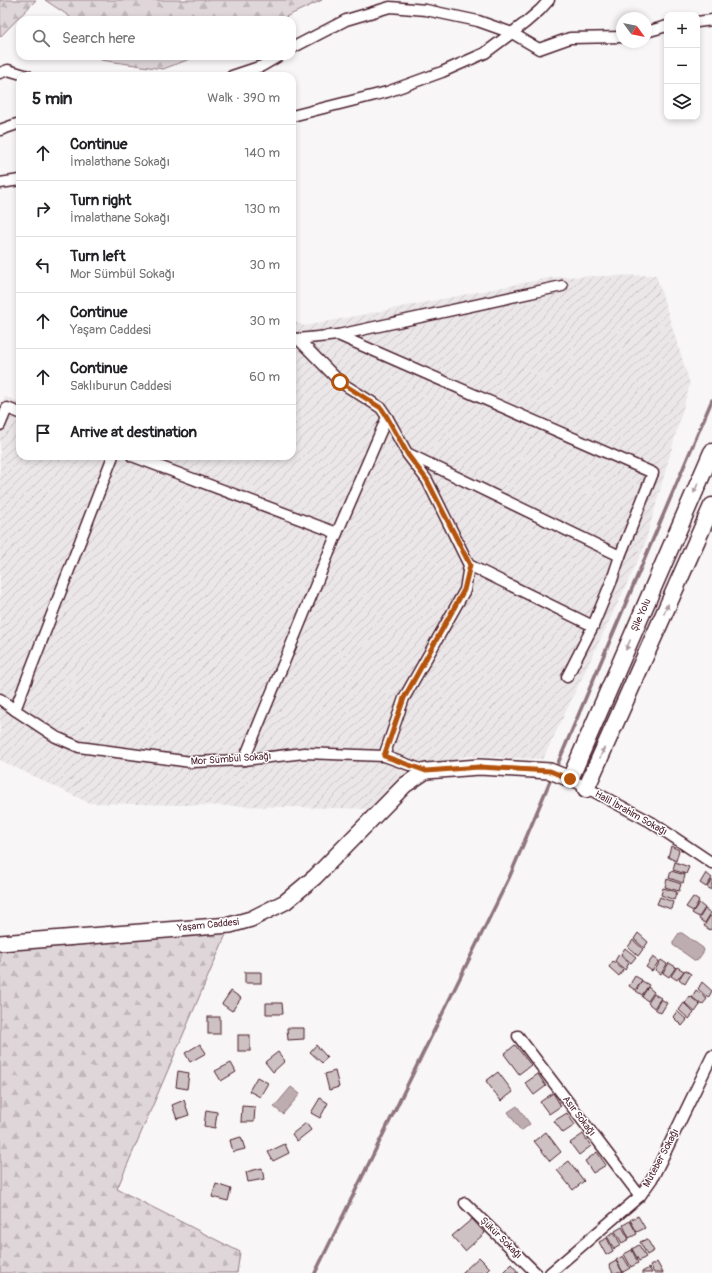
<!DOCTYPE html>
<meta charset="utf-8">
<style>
body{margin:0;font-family:Pangolin,sans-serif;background:#f6f6f6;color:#202124}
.controls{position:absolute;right:12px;top:12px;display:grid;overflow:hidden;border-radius:8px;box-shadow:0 2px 6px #0003}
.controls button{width:36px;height:36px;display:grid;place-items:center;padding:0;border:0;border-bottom:1px solid #e0e0e0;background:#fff;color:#202124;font:20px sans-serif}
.compass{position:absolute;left:616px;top:12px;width:36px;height:36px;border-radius:50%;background:#fff;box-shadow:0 2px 6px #0003;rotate:123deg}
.stop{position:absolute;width:12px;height:12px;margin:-9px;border:3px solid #b45309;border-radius:50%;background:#fff}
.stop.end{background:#b45309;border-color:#fff;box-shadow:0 1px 4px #0008}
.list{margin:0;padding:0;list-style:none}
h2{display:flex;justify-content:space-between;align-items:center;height:52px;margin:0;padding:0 16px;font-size:17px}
h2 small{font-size:13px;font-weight:400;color:#757577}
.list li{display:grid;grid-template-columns:26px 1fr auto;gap:12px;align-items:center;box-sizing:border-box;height:56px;padding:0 16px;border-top:1px solid #e0e0e0}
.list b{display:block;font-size:15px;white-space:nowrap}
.list p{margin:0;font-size:13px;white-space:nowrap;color:#757577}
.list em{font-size:13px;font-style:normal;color:#757577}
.icon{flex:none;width:22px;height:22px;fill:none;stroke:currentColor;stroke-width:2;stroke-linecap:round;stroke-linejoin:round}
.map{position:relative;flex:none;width:712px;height:1273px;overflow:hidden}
.search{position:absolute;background:#fff;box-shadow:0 2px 6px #0003;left:16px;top:16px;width:280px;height:44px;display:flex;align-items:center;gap:10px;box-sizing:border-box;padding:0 14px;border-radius:12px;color:#757577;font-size:15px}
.panel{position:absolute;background:#fff;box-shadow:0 2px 6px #0003;left:16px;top:72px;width:280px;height:388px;border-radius:12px}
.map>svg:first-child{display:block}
.industrial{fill:url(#industrial-furrows);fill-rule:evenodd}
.forest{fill:url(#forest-firs);stroke:#947a82}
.water{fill:#bdadb0;stroke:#8f747b}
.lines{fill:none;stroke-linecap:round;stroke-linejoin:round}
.stream{stroke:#8f747b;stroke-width:3.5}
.building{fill:#cdc1c4;stroke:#4a1f2b}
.minor-casing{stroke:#4a1f2b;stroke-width:13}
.primary-casing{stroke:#4a1f2b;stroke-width:18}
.trunk-casing{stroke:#4a1f2b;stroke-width:19}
.minor{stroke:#fff;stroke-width:10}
.primary{stroke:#fff;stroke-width:15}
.trunk{stroke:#fff;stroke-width:16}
.oneway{fill:#ae9aa0}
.route{stroke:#b45309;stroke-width:5}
.labels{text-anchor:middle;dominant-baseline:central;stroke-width:3;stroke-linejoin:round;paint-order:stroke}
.street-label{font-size:10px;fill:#4a1f2b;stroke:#fff}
</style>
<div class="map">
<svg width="712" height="1273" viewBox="0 0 712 1273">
<defs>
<pattern id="industrial-furrows" width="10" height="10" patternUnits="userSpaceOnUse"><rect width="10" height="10" fill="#ebe6e8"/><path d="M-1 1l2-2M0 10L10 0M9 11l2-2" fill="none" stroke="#cbc5c7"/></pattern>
<pattern id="forest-firs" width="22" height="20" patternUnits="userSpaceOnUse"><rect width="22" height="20" fill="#ded6d9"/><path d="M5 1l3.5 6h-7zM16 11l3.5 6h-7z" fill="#c0b7ba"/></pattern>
</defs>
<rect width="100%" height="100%" fill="#f8f6f7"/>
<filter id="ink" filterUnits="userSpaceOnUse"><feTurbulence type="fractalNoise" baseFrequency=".025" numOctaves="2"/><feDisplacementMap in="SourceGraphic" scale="8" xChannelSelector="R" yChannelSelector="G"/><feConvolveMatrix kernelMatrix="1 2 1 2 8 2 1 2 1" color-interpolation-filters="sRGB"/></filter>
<g filter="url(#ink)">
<!-- industrial -->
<path class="industrial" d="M656 275 690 384 643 550 543 759 466 756 425 770 426 771 381 809 89 803 0 760V699L15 710 79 747 98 748 81 743 17 709 0 696V409L5 397 20 402V456H292V321L305 326 554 277ZM305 750 372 756H373L243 760Z"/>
<!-- forest -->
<g class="forest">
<polygon points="0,0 36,0 0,37"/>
<polygon points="45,0 322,0 279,20 72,20 69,16"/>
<polygon points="98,56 198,56 163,69 101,60"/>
<polygon points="230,925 117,1189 240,1252 237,1273 0,1273 0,942"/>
</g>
<!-- water -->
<g class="water">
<polygon points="679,933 682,933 703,948 704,951 697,961 694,960 673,945 673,942"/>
<polygon points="291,1087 300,1094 283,1114 274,1107"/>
<polygon points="517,1106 530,1124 521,1131 508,1112"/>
</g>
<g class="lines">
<!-- stream -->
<g class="stream">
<polyline points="558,763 712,400"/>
<polyline points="315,1273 509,878 550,781"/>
</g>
</g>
<!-- building -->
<g class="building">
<polygon points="671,846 679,850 676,861 668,857"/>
<polygon points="675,862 689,867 686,874 673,870"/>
<polygon points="671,871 685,875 683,883 669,878"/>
<polygon points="706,873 712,878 706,887 700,883"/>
<polygon points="667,879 681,884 679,891 665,887"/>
<polygon points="712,880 712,890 707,887"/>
<polygon points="663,888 677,892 674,900 661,895"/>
<polygon points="660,897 673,902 671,909 657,904"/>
<polygon points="693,897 699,901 693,911 686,907"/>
<polygon points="699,903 705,908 699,917 692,913"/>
<polygon points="705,909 711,913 705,923 699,919"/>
<polygon points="710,916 712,917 712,928 710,930 704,926"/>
<polygon points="638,933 648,942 644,948 634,939"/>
<polygon points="633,940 643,949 638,956 628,947"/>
<polygon points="625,948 636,957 631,963 621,954"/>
<polygon points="619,954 629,963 625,970 615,961"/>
<polygon points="653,957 659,961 652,971 646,967"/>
<polygon points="661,960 667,964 661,974 655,970"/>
<polygon points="613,961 623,970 619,976 609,967"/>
<polygon points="669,963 676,967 669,977 663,973"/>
<polygon points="677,967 684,971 677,980 671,976"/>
<polygon points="685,970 691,974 685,984 679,979"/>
<rect x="245" y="972" width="16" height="11"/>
<polygon points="635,976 642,980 635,990 629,986"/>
<polygon points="642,981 649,985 642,995 636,991"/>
<polygon points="702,982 712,991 708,998 698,989"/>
<polygon points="648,987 654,992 648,1001 642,997"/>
<polygon points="696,990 707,999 702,1005 692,997"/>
<polygon points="231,991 241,998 232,1011 222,1004"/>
<polygon points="654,994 661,998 654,1008 648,1003"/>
<polygon points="690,996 700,1005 695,1012 685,1003"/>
<polygon points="661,999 667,1003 661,1013 655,1009"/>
<polygon points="266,1003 282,1003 283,1014 266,1014"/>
<polygon points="684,1003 694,1013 689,1019 679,1010"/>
<polygon points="677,1011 687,1020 682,1026 673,1017"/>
<rect x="208" y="1017" width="12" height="17"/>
<polygon points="287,1028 304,1028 304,1039 288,1040"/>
<rect x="238" y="1035" width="12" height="16"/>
<polygon points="200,1044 206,1053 190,1062 185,1053"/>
<polygon points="316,1045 327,1057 322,1063 310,1052"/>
<polygon points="515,1045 531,1065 519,1074 504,1054"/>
<polygon points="278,1052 285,1061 273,1072 265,1062"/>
<polygon points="231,1063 236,1072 221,1081 215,1071"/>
<polygon points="178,1071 189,1073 187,1089 176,1087"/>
<polygon points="335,1071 339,1087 329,1090 325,1074"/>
<polygon points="498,1072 513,1092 501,1101 486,1081"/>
<polygon points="538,1074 546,1086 534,1095 525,1083"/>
<polygon points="257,1077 268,1083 260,1097 249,1091"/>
<polygon points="553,1093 561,1106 549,1114 540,1102"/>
<polygon points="320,1098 328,1103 320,1118 311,1113"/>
<polygon points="184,1100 189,1115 177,1119 172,1105"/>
<polygon points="242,1106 255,1107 254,1122 241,1122"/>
<polygon points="206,1110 217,1112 215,1128 204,1126"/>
<polygon points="567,1113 575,1125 563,1133 554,1121"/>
<polygon points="306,1123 311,1130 297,1141 292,1134"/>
<polygon points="546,1132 561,1152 550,1161 534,1141"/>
<polygon points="583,1134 591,1146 579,1155 570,1143"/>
<polygon points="241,1137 245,1149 233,1152 230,1140"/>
<polygon points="285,1144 289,1153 273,1161 268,1152"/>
<polygon points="597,1152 606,1165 593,1173 585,1161"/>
<polygon points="569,1161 584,1181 573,1190 557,1170"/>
<polygon points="262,1168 264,1179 248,1182 246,1172"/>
<polygon points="216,1184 231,1189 228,1201 212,1197"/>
<polygon points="638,1216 645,1228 637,1232 630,1220"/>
<polygon points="472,1219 485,1233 465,1251 452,1236"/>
<polygon points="630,1221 637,1234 629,1238 623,1225"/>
<polygon points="622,1227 629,1239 622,1243 615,1231"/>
<polygon points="614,1232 621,1245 614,1249 607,1236"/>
<polygon points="607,1238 613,1251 606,1255 599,1242"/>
<polygon points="647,1239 654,1251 647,1255 640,1242"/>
<polygon points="639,1245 646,1257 639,1261 632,1249"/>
<polygon points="632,1250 638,1263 631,1267 624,1254"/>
<polygon points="623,1256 630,1268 623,1272 616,1260"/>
<polygon points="479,1257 490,1268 485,1273 462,1273"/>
<polygon points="616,1261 623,1273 613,1273 609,1265"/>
<polygon points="657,1262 663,1273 654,1273 650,1266"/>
<polygon points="511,1264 519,1273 502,1273"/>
<polygon points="649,1268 652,1273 642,1273 642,1272"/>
</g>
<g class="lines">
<!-- minor casing -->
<g class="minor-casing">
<g id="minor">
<polyline points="697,22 712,20"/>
<polyline points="646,32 667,26"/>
<polyline points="292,48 346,20 390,7 426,10 478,21 512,33 539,49 570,38 622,37"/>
<polyline points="0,73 8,70 28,76"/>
<polyline points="232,76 262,66 279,56"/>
<polyline points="292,116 387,92 442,72 485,53 525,23 540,10 549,0"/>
<polyline points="0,130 17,124 20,124"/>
<polyline points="0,183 20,180"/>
<polyline points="338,335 562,286"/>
<polyline points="292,338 298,339 338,335 653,473 620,556 612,580 593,626 567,677"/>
<polyline points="298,339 340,382 381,408 387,417 408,455 427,480 469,565 465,590 404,698 384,756"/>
<polyline points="0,425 7,408 20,413"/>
<polyline points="407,453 620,556"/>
<polyline points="132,456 337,533"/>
<polyline points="469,565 593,626"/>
<polyline points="0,699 15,710 56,737 79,747 191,762 244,760 304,753 384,756 426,771"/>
<polyline points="15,710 113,456"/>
<polyline points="244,760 337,533 387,417"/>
<polyline points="570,779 651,822 712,863"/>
<polyline points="518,1036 640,1196"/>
<polyline points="465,1203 536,1273"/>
<polyline points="550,1273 640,1196 652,1179 662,1159 712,1056"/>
</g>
</g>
<!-- primary casing -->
<g class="primary-casing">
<polyline id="primary" points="0,943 230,925 251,919 285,902 315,877 405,785 426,771 479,767 550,771 570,779"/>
</g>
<!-- trunk casing -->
<g class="trunk-casing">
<g id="trunk">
<polyline points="570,779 712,452"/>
<polyline points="586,789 712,506"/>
</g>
</g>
<!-- minor -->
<use href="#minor" class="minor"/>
<!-- primary -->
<use href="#primary" class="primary"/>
<!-- trunk -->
<use href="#trunk" class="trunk"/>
</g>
<!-- one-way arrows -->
<defs><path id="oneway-solid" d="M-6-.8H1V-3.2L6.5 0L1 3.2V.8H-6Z"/></defs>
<g class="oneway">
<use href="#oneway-solid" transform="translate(696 488) rotate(114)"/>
<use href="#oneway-solid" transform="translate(666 609) rotate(-66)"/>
<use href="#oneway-solid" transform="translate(628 645) rotate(114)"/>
<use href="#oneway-solid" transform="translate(602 753) rotate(-66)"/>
</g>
</g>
<g class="lines" filter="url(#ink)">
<!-- route -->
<polyline class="route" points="340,382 381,408 387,417 408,455 427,480 470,565 464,590 404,698 384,756 426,771 479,767 550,771 570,779"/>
</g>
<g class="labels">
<!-- street labels -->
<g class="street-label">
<text transform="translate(641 615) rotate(-66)">Şile Yolu</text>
<text transform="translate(231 759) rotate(-4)">Mor Sümbül Sokağı</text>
<text transform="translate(631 813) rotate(29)">Halil İbrahim Sokağı</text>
<text transform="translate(208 925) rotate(-6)">Yaşam Caddesi</text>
<text transform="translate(579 1116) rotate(53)">Asır Sokağı</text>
<text transform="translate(661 1158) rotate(-62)">Muteber Sokağı</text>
<text transform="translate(501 1238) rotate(45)">Şükür Sokağı</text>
</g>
</g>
</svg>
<div class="controls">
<button>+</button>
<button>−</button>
<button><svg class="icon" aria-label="layers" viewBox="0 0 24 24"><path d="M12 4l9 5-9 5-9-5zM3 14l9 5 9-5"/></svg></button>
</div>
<svg class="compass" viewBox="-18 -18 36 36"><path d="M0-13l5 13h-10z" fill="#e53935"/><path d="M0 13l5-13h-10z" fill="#757577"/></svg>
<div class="stop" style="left:340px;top:382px"></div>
<div class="stop end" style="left:570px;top:779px"></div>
<div class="search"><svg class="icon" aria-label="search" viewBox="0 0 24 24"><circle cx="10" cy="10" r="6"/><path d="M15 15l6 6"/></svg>Search here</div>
<section class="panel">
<h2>5 min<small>Walk · 390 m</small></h2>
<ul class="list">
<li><svg class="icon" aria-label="ahead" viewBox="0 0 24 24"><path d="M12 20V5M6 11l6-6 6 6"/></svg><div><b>Continue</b><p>İmalathane Sokağı</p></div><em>140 m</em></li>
<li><svg class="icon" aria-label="right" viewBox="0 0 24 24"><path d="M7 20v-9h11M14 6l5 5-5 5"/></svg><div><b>Turn right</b><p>İmalathane Sokağı</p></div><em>130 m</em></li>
<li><svg class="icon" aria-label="left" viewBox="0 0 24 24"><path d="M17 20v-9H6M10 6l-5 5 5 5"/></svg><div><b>Turn left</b><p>Mor Sümbül Sokağı</p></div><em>30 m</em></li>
<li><svg class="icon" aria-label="ahead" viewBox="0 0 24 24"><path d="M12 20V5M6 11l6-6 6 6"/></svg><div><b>Continue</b><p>Yaşam Caddesi</p></div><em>30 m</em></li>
<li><svg class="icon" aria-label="ahead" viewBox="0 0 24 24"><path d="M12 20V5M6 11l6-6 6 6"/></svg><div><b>Continue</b><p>Saklıburun Caddesi</p></div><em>60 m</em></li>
<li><svg class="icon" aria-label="arrive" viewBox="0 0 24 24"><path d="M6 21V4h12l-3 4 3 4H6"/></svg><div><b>Arrive at destination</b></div></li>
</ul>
</section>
</div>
